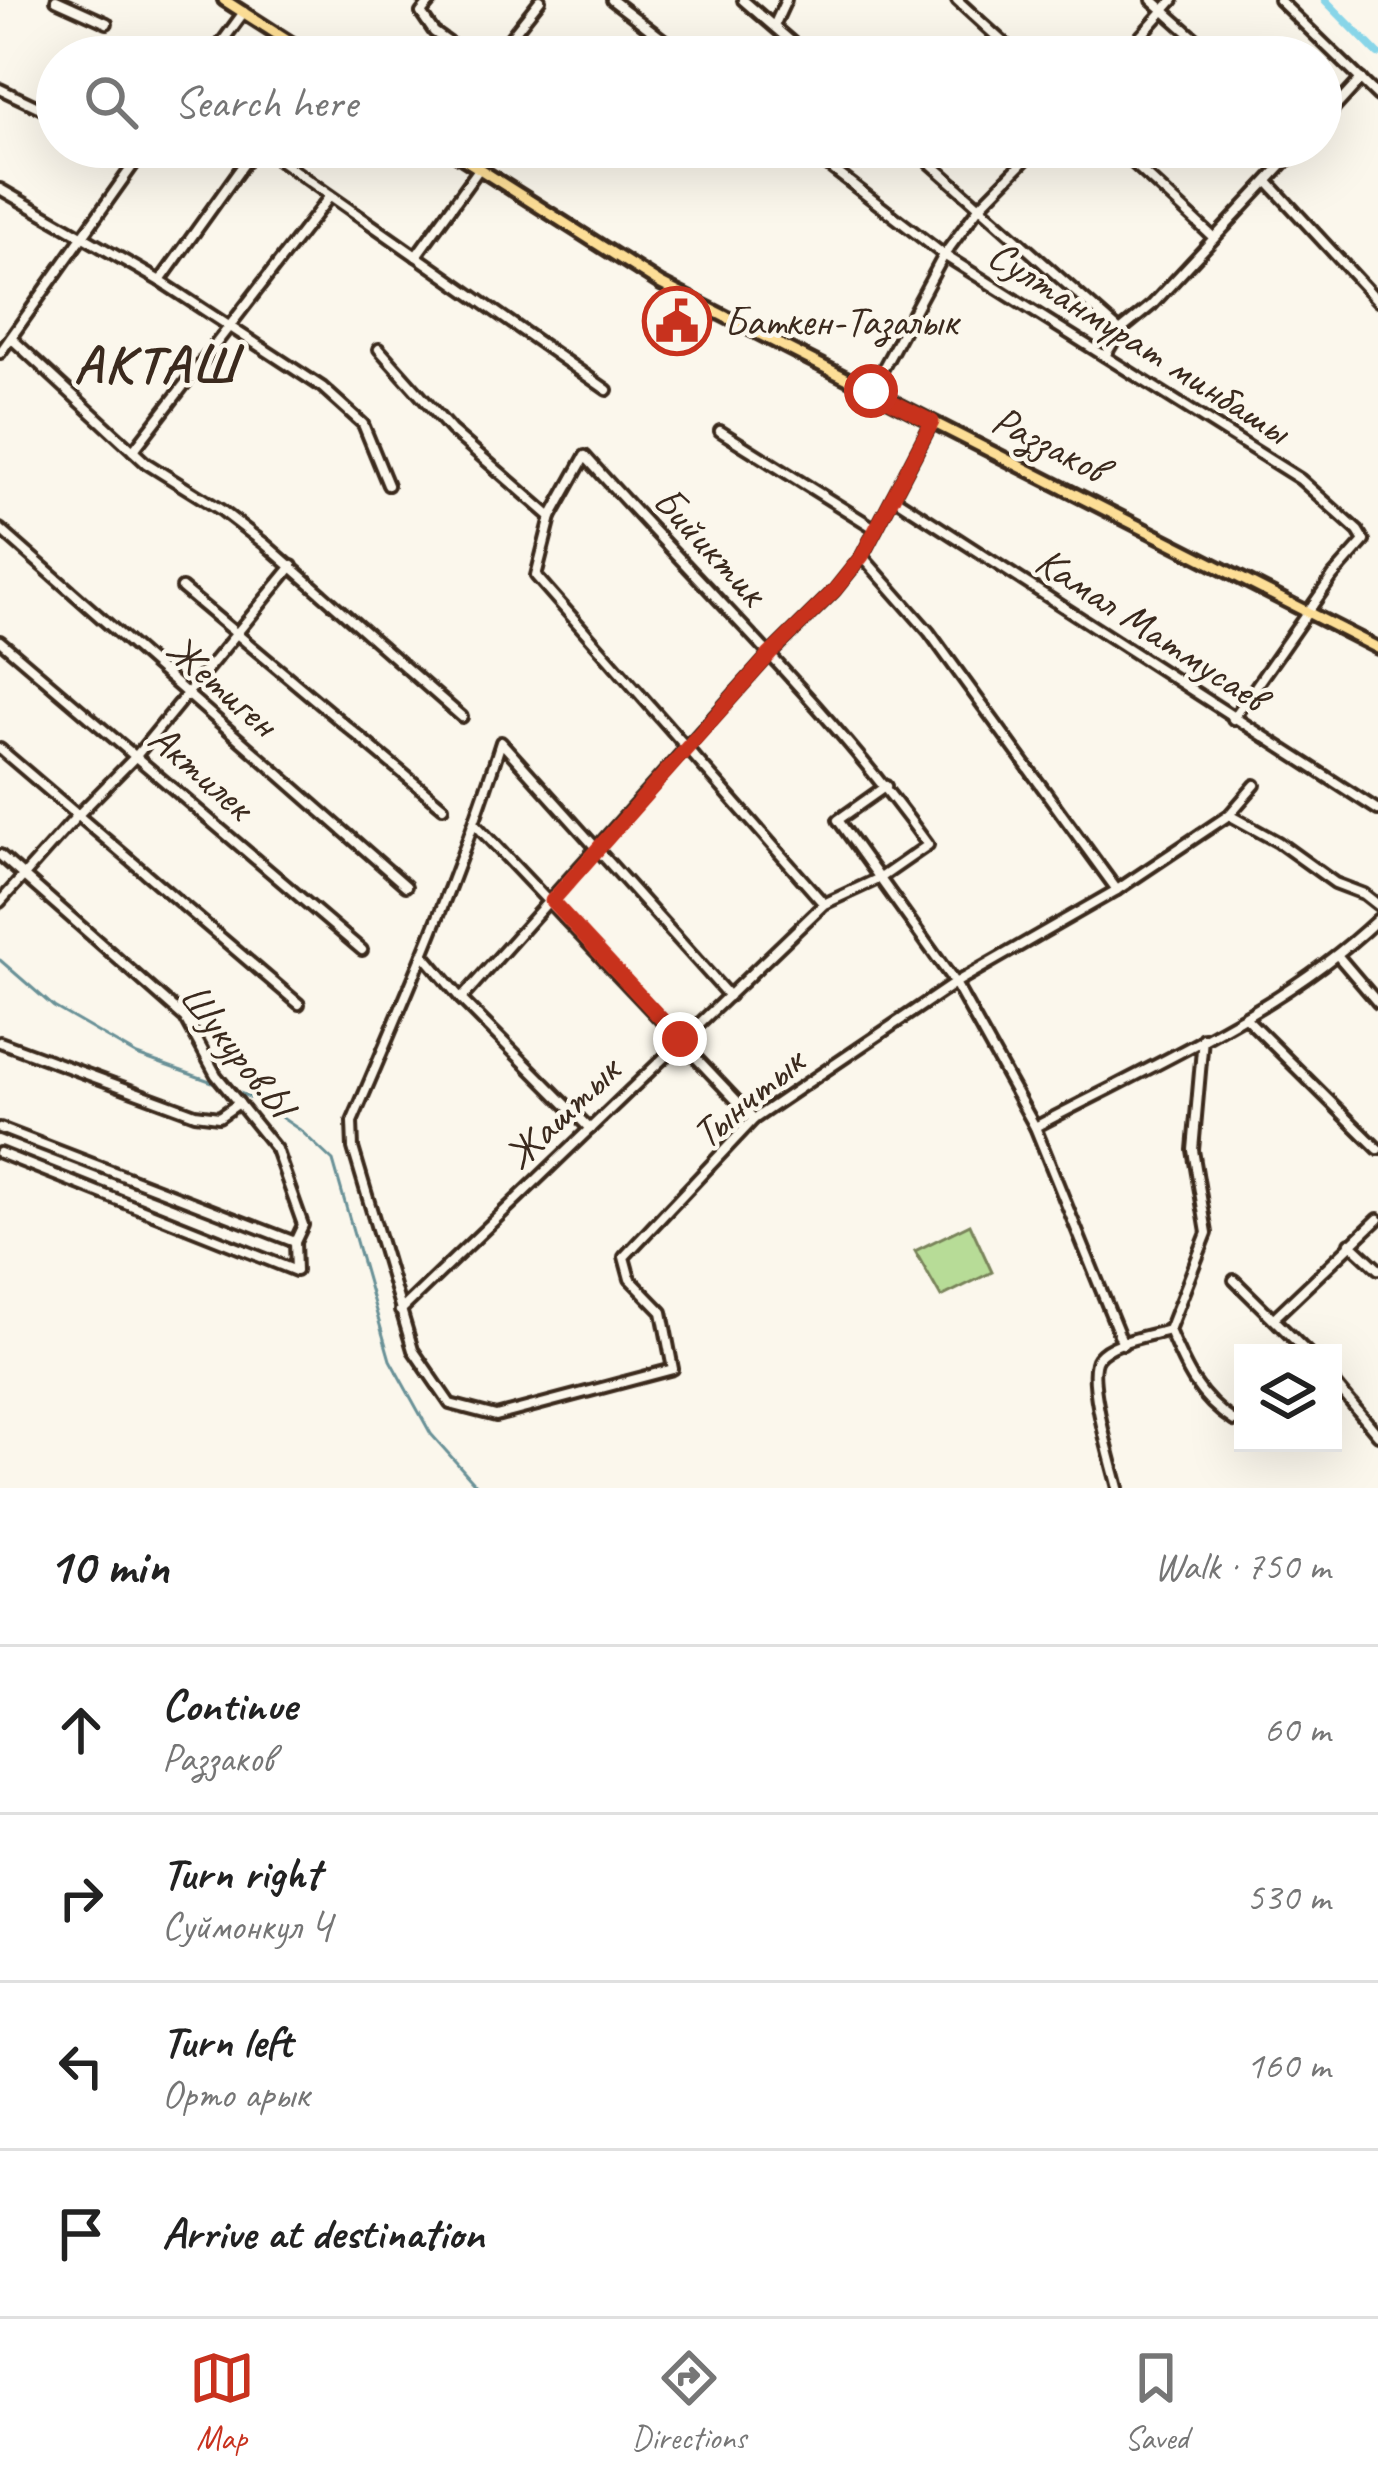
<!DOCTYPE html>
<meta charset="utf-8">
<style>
body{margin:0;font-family:Caveat,sans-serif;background:#f6f6f6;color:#222}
.controls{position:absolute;right:36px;bottom:36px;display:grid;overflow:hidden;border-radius:0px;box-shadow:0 12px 48px #0002}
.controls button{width:108px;height:108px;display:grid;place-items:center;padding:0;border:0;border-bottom:3px solid #e0e0e0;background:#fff;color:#222;font:60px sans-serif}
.stop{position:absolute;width:36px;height:36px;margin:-27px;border:9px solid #c8321e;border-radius:50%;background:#fff}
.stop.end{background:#c8321e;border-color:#fff;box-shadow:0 3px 12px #0008}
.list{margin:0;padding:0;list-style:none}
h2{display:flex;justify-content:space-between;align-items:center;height:156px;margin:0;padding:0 48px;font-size:51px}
h2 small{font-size:39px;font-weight:400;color:#767676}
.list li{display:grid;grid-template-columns:78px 1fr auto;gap:36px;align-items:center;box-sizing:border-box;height:168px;padding:0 48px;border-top:3px solid #e0e0e0}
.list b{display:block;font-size:45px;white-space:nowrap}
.list p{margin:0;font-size:39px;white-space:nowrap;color:#767676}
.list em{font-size:39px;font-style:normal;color:#767676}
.icon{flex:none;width:66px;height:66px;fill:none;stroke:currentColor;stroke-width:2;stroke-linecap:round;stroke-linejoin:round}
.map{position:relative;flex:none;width:1378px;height:1488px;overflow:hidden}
.search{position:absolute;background:#fff;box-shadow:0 12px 48px #0002;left:36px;right:36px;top:36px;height:132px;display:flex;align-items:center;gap:30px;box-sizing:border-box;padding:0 42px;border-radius:66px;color:#767676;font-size:45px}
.sheet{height:828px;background:#fff}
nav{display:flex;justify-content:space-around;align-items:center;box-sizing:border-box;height:168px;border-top:3px solid #e0e0e0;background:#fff;font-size:33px;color:#767676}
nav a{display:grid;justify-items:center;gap:6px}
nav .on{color:#c8321e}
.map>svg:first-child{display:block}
.green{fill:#b7dc97;stroke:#79835a;stroke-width:3}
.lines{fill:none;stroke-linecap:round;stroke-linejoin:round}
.stream{stroke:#699197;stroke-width:3}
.canal{stroke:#88d5e8;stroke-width:8}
.minor-casing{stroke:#3b2a1e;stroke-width:16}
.major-casing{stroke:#3b2a1e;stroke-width:18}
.minor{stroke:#fbf7ec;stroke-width:8}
.major{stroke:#fdde96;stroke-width:9}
.route{stroke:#c8321e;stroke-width:15}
.labels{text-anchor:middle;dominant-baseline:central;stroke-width:9;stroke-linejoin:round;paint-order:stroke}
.poi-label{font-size:42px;fill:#3b2a1e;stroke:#fbf7ec;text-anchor:start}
.street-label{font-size:42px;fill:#3b2a1e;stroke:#fbf7ec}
.district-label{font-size:54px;font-weight:bold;letter-spacing:3px;fill:#3b2a1e;stroke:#fbf7ec}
</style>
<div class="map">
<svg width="1378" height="1488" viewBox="0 0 1378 1488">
<rect width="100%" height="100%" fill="#fbf7ec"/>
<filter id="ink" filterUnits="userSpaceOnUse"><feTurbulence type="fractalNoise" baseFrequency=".00833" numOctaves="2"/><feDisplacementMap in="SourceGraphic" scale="24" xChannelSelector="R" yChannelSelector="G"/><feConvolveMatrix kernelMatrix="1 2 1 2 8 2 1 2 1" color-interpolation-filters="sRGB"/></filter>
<g filter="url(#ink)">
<!-- green -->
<polygon class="green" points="970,1224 992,1272 941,1297 915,1251"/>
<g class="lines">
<!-- stream -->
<g class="stream">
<polyline points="0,960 54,1007 137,1055 221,1085"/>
<polyline points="230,1089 254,1099 300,1130 333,1161 390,1360 431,1434 479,1488"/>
</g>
<!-- canal -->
<polyline class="canal" points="1325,0 1378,54"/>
<!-- minor casing -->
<g class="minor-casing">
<g id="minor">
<polyline points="56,0 107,23"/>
<polyline points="432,0 421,13 434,32 469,57"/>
<polyline points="612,0 686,57"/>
<polyline points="743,0 809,57"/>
<polyline points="957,0 1019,57"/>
<polyline points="1152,0 1216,57"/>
<polyline points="1279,0 1378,96"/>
<polyline points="774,26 786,0"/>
<polyline points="211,57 244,12"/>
<polyline points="495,57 540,0"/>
<polyline points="1122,57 1173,0"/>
<polyline points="0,89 57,116"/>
<polyline points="1321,123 1361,79"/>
<polyline points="122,147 140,156"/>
<polyline points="261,147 607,390"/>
<polyline points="804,147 944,255 1300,479 1358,531 1364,541 1333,576 1233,719"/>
<polyline points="912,147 1120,331"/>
<polyline points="1116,147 1214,238"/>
<polyline points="1268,182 1378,301"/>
<polyline points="0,189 160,281 322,387 363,424 388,485"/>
<polyline points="416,256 479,169"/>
<polyline points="160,281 256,147"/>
<polyline points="11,338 146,463 221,510 265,544 462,717"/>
<polyline points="379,349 451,430 551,517"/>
<polyline points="0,353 146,147"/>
<polyline points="1105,356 1120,331 1152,305 1299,147"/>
<polyline points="871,391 944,255 980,206 1038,147"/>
<polyline points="720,431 876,529"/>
<polyline points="133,451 330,196"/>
<polyline points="893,497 1378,810"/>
<polyline points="0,529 406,886"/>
<polyline points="862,556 929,632 1117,890"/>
<polyline points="182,588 443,807"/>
<polyline points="0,641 362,950"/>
<polyline points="0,749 299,1004"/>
<polyline points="886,786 838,820 955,983 1035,1127 1123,1344"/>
<polyline points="1229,815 1278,842 1335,883 1364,894 1378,905"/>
<polyline points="475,824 754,1119"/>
<polyline points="0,855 185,1018 216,1075 276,1149 303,1225 295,1242 296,1271 0,1153"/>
<polyline points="0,902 77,816 136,756 292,566"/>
<polyline points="424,955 461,999 590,1129"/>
<polyline points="1338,956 1378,1003"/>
<path d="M729 996 501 742C460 872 406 997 352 1122L353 1148 413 1350 450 1404 496 1416 673 1369 662 1312 630 1279 624 1257 754 1119 955 983 1117 890 1229 815 1255 785"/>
<polyline points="461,999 770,654 834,591 862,556 932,422"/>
<polyline points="1245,1017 1378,1149"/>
<path d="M1203 1038 1193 1150 1207 1233 1169 1330C1185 1368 1198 1398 1234 1421L1243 1415"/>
<polyline points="0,1042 195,1114 219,1117 239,1103"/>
<path d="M1035 1127C1152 1065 1281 1011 1378 919"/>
<polyline points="0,1128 295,1242"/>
<polyline points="1350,1243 1378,1269"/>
<polyline points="1234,1280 1308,1353"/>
<path d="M400 1311 824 904 882 877 928 845C827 704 700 585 585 456L551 517 536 576 824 904"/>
<polyline points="1275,1317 1378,1219"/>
<polyline points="1333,1381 1378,1435"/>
<path d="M1118 1488C1112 1464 1085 1375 1098 1358 1111 1341 1149 1336 1169 1330"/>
</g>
</g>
<!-- major casing -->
<g class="major-casing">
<g id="major">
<polyline points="224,0 313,57"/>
<polyline points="445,147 661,284 1378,648"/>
</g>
</g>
<!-- minor -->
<use href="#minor" class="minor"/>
<!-- major -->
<use href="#major" class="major"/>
</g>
</g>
<g class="lines" filter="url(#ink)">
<!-- route -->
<polyline class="route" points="680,1039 552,901 770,654 834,591 862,556 932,422 871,391"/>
</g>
<!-- icons -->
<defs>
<g id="civic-ring" transform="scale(3.45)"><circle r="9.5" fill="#fbf7ec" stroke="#c8321e" stroke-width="1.5"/><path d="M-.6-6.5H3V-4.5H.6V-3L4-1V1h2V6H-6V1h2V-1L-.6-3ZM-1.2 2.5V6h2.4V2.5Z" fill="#c8321e"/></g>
</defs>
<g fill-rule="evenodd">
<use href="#civic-ring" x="677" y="321"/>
</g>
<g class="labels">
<!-- poi labels -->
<g class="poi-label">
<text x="724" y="321">Баткен-Тазалык</text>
</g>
<!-- street labels -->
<g class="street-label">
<text transform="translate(1139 342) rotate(32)">Султанмурат минбашы</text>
<text transform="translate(1049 444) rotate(27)">Раззаков</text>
<text transform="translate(710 546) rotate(47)">Бийиктик</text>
<text transform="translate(1151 629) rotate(33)">Камал Матмусаев</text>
<text transform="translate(222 686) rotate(41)">Жетиген</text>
<text transform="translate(201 772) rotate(41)">Актилек</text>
<text transform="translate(237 1050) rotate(52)">Шукуров.Ы</text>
<text transform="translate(748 1098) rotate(-40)">Тынчтык</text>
<text transform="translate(562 1113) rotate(-44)">Жаштык</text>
</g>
<!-- district labels -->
<g class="district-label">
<text x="157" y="364">АКТАШ</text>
</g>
</g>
</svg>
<div class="controls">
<button><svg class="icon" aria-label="layers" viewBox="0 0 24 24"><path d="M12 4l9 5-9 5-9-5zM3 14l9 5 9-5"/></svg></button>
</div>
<div class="stop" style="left:871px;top:391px"></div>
<div class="stop end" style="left:680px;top:1039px"></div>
<div class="search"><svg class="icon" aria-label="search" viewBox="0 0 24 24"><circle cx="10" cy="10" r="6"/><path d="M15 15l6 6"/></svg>Search here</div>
</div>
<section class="sheet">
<h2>10 min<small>Walk · 750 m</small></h2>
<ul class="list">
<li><svg class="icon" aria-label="ahead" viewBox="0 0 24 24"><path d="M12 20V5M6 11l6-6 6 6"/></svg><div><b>Continue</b><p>Раззаков</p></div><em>60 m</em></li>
<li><svg class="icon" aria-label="right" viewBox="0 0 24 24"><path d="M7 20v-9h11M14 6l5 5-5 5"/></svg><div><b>Turn right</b><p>Суймонкул Ч</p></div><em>530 m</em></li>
<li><svg class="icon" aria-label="left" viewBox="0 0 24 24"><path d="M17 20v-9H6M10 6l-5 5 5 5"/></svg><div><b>Turn left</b><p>Орто арык</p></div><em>160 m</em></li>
<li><svg class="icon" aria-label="arrive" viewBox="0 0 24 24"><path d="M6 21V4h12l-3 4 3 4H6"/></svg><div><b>Arrive at destination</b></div></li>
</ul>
</section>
<nav>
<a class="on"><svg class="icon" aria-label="map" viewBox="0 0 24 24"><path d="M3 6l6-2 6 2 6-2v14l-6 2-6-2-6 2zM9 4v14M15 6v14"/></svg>Map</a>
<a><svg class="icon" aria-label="directions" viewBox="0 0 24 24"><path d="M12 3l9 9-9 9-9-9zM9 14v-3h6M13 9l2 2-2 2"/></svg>Directions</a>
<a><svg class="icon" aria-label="saved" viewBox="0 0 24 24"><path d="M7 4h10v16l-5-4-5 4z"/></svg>Saved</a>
</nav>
